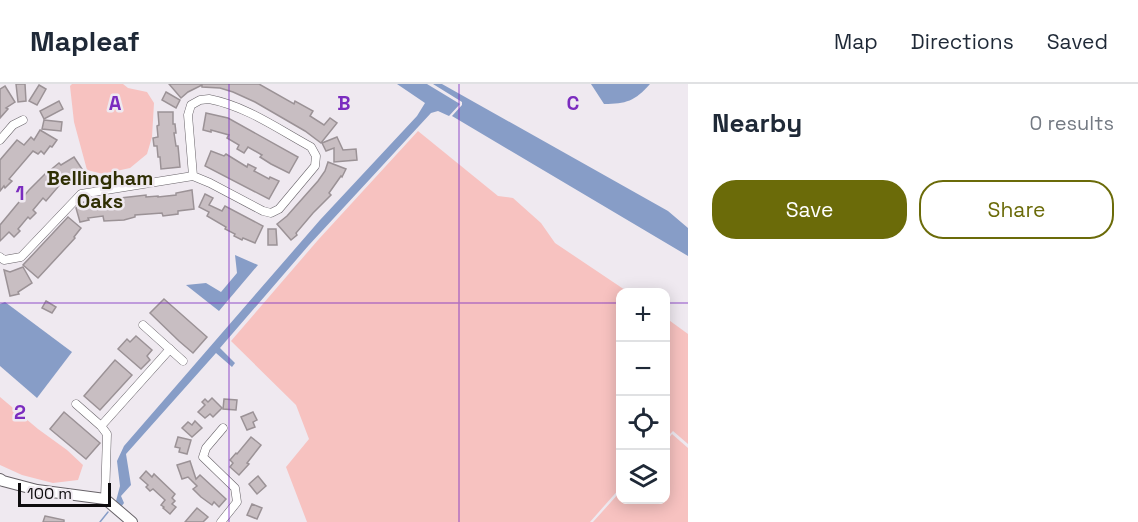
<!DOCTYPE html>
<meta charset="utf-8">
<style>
body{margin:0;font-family:"Space Grotesk",sans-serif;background:#f6f6f7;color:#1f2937}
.controls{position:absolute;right:18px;bottom:18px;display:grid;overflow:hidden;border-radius:12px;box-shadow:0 3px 15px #0003}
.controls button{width:54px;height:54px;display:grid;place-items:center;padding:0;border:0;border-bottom:2px solid #e0e1e3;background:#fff;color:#1f2937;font:30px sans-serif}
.scale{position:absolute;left:18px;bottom:15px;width:93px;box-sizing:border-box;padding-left:6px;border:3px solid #0e0c0e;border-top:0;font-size:16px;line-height:21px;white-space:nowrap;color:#0e0c0e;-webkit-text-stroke:4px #efe9f0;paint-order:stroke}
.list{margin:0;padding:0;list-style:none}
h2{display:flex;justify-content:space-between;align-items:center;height:78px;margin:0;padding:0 24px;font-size:26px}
h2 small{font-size:20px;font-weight:400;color:#747a83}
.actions{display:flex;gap:12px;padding:18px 24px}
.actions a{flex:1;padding:14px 0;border:2px solid #6b6b09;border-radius:24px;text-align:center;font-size:21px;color:#6b6b09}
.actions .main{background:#6b6b09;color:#fff}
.icon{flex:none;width:33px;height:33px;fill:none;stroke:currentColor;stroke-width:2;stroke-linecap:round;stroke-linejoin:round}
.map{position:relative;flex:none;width:688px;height:438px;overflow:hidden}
header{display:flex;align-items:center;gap:36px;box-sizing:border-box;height:84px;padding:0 30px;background:#fff;border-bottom:2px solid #e0e1e3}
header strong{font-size:28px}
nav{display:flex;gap:33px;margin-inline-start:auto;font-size:21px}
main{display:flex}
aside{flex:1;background:#fff}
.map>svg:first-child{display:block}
.green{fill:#f7c2c0}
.water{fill:#879dc7}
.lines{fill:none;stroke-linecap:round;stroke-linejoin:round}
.stream{stroke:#879dc7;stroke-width:1.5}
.building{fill:#c8bec2;stroke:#9b9296;stroke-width:1.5}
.street-casing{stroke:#686369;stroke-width:9}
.secondary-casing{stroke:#686369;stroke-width:12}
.street{stroke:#fff;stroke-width:8}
.secondary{stroke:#fff;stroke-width:10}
.grid{fill:none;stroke:#7b2cbf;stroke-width:1.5;stroke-opacity:0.55}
.labels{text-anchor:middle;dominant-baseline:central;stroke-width:5;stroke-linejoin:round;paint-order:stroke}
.neighbourhood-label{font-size:20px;font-weight:bold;fill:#2f2f04;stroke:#efe9f0}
.grid-label{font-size:20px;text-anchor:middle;font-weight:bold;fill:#7b2cbf;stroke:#efe9f0;stroke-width:5;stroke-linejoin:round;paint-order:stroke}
</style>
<header>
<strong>Mapleaf</strong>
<nav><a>Map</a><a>Directions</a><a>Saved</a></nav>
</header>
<main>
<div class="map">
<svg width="688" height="438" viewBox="0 0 688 438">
<rect width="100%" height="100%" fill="#efe9f0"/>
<!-- green -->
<g class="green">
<polygon points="72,0 123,0 128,4 147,8 154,19 152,53 147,70 130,84 103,90 87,86 74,38 70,2"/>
<polygon points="418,47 498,112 513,114 541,139 555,159 628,208 620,208 620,404 590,438 307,438 286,383 309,355 296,321 231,257 318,156"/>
<polygon points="666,234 688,250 688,360 673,347 666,354"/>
<polygon points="0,313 38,345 67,366 83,381 78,396 53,399 22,391 0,381"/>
<polygon points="672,350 688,364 688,438 593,438 620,408 620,416 666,416 666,358"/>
</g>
<!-- water -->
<g class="water">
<polygon points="397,0 427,0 460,20 449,32 438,27 431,29 309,161 220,264 235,279 232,283 216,269 126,370 131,401 121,412 124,419 121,423 116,417 120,402 117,377 124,362 320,136 417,32 425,19"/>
<polygon points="433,0 442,0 668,127 688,144 688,172 452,32 462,21 462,18"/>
<path d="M591 0H650C635 17 626 20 604 20Z"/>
<polygon points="235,171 258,181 219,227 186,201 206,199 221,208 237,189"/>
<polygon points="5,218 72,268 37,314 0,282 0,220"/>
</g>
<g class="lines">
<!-- stream -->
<polyline class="stream" points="100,438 108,428"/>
</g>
<!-- building -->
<g class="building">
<polygon points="16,0 25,0 26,17 18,18"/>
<polygon points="169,0 259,0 294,20 295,17 313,27 310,32 324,41 330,34 337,39 321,59 305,47 255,18 233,8 220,4 202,3 202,1 188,8 181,14"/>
<polygon points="39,1 46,5 37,21 29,17"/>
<polygon points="5,2 15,18 6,24 8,25 0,34 0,5"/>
<polygon points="166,8 180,16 176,24 162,16"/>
<polygon points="59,17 63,25 44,35 40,27"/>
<polygon points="158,28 173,28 173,40 175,40 176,49 174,49 176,62 178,62 180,83 161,85 160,73 158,73 157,62 154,62 153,54 158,53 157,42 159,41"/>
<polygon points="206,29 228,34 298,73 289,89 271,80 260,73 262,71 248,63 244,69 237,65 239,61 227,54 229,51 211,46 211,48 203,46"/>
<polygon points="44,36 62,38 61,47 42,45"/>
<polygon points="40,46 57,56 52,63 50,62 44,70 41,67 38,70 33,67 9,95 12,97 5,104 4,102 0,107 0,76 17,56 24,61 31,53 34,56"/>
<polygon points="337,53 343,66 356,65 357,76 334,78 334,64 326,67 322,59"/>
<polygon points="211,67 224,72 226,70 247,83 248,80 256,84 254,87 269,95 270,93 279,97 269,115 205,82"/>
<polygon points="74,73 84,88 76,93 74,90 64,98 63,97 46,117 43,114 33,126 36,129 30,135 28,133 18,145 20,147 14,153 9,148 0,157 0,141 29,106 48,87 48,88 59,79 61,81"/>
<polygon points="328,78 346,85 342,93 341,92 329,109 331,111 313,129 296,149 297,151 291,156 277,140 287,132 318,97 325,87"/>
<polygon points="192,106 194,125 178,127 178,130 163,132 162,129 135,131 135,133 124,136 104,137 103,132 88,134 89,136 80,138 76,124 81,119 84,118 99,116 99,121 113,119 112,115 146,111 146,113 158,112 158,113 176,111 176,109"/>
<polygon points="205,110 213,114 209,121 222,127 225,122 263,142 255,159 243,154 242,156 234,152 235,150 225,145 226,143 207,132 209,128 199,123"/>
<polygon points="68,133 81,144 74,153 75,154 38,194 23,181"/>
<polygon points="268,145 276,145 277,161 268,161"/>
<polygon points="23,183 32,199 18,208 19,210 10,212 4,186 10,188"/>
<polygon points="164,215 207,253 193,269 179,257 150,229"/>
<polygon points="46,217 56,223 52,229 42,224"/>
<polygon points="136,252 152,266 147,272 150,276 141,285 118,265 127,255 130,258"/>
<polygon points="115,276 132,291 100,326 84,312"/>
<polygon points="212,314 222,324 213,333 210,330 205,334 198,328 205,321 202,318 205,315 208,318"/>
<polygon points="224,315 237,316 236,326 223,325"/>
<polygon points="64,328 100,359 86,375 50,345"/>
<polygon points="253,328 257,336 253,338 255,343 247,346 241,333"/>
<polygon points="195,337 202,344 192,353 182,344 188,338 192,341"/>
<polygon points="178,353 191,356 187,370 179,368 180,364 175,363"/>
<polygon points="251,353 261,361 247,379 249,380 239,391 230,383 233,379 230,376 236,369 237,370"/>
<polygon points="190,377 196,395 200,391 226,415 219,423 214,418 212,421 201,413 193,405 197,402 188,393 182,395 177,381"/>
<polygon points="146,387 152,393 154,390 175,410 172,414 175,417 172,420 176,423 170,430 163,424 164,423 161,421 165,416 153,405 150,407 146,403 148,401 140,394"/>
<polygon points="258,392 266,402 257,410 249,400"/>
<polygon points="252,420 262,424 257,435 247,431"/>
<polygon points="197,424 208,433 203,438 185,438"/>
<polygon points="45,432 64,436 64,438 43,438"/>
</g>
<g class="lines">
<!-- street casing -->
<g class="street-casing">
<g id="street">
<path d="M209 15C246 22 278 45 311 63L316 72 315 82 279 125 271 129 263 127 210 99 193 92 188 31 191 21 200 16Z"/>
<polyline points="0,56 13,41 23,36"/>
<polyline points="0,173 4,176 21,173 81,110 193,92"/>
<polyline points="143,241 183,277"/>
<polyline points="76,320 101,342 107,350 105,415"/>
<polyline points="101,342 170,265"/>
<polyline points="221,438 237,418 235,404 203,373 206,364 223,344"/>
</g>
</g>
<!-- secondary casing -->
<g class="secondary-casing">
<polyline id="secondary" points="0,395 3,397 37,406 105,415 132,438"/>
</g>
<!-- street -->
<use href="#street" class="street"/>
<!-- secondary -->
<use href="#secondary" class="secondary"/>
</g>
<!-- grid -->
<path class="grid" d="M229 0V438M459 0V438M0 219H620M666 219H688"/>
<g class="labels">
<!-- neighbourhood labels -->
<g class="neighbourhood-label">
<text x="100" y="94">Bellingham<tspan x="100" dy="23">Oaks</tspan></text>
</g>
</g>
<g class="grid-label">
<text x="115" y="26">A</text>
<text x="344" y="26">B</text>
<text x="573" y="26">C</text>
<text x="20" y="116">1</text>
<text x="20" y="335">2</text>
</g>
</svg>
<div class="controls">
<button>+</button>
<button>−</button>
<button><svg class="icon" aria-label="locate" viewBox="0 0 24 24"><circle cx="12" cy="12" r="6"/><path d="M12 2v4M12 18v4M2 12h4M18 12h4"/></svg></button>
<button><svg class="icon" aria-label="layers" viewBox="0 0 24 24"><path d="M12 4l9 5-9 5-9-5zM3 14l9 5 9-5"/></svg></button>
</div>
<div class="scale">100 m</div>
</div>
<aside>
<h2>Nearby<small>0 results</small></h2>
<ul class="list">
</ul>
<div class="actions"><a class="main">Save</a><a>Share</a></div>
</aside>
</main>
